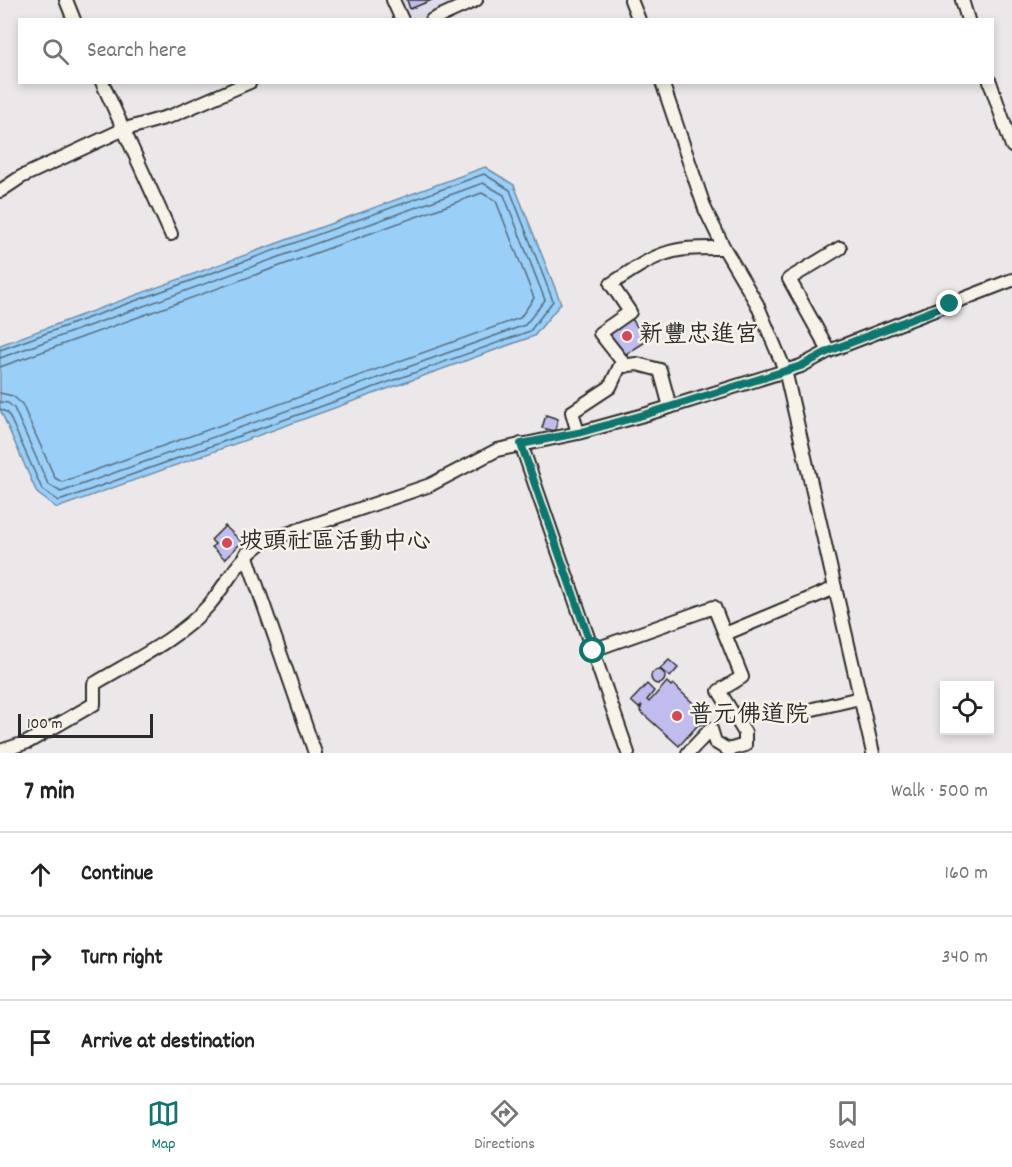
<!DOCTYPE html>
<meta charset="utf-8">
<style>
body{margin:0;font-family:Dekko,"LXGW WenKai TC",sans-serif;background:#f6f6f6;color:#222}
.controls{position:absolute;right:18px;bottom:18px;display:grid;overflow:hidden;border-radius:0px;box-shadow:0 3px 9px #0003}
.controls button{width:54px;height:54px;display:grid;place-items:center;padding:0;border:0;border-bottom:2px solid #e0e0e0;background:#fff;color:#222;font:30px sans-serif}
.scale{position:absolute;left:18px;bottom:15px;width:135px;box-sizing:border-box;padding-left:6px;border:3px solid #2b2b2b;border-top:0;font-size:16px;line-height:21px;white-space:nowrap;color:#2b2b2b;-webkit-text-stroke:4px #f7f3e8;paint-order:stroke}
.stop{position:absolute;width:18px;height:18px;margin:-14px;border:4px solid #0f766e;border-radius:50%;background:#fff}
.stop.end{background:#0f766e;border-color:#fff;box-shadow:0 2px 6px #0008}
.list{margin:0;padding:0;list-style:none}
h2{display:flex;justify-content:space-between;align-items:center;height:78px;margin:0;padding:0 24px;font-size:26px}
h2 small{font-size:20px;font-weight:400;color:#767676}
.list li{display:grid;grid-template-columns:39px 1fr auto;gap:18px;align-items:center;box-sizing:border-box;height:84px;padding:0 24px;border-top:2px solid #e0e0e0}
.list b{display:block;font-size:22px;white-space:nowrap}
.list em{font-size:20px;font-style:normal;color:#767676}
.icon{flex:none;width:33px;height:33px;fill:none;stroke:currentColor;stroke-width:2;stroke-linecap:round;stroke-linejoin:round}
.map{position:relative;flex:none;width:1012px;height:753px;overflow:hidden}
.search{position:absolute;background:#fff;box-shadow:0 3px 9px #0003;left:18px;right:18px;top:18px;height:66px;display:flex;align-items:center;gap:15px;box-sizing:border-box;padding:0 21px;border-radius:0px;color:#767676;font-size:22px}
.sheet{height:330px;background:#fff}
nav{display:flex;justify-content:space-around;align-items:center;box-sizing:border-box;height:84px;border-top:2px solid #e0e0e0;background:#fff;font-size:16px;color:#767676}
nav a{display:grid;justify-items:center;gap:3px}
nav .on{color:#0f766e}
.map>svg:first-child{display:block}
.built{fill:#dfdbea}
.water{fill:#9acff8;stroke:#6e8da6;stroke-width:1.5}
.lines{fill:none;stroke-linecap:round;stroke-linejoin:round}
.shore{stroke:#576d7d;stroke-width:1.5}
.building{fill:#c1bcee;stroke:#2b2b2b;stroke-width:1.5}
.minor-casing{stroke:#2b2b2b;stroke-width:16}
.minor{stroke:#f7f3e8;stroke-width:12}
.route{stroke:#0f766e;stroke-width:8}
.poi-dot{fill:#d1495b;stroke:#f7f3e8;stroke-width:2}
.labels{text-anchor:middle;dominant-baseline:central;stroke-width:5;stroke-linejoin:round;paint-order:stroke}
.poi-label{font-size:24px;fill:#2b2b2b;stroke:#f7f3e8;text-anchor:start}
</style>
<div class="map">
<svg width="1012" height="753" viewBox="0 0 1012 753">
<rect width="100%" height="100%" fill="#ece8e9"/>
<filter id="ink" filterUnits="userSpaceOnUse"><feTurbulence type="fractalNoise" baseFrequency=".0167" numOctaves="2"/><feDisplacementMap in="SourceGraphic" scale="12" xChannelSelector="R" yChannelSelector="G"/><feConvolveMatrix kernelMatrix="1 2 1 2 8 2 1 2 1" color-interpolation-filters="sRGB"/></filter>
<g filter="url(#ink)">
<!-- built -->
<polygon class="built" points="398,0 463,0 421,20 406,16"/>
<!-- water -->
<polygon class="water" points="485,167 514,185 561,303 534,336 57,508 37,493 0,409 0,345"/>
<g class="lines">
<!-- shore -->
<g class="shore">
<polyline points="0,350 484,174 510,190 553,301 530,331 59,501 42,489 8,413 0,409"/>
<polyline points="0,358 483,183 504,195 545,300 525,325 61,492 48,484 14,408 8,403 0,402"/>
<polyline points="0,367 482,193 496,201 534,298 520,318 62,482 55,478 22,404 13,396 0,393"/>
</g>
</g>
<!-- building -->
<g class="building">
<polygon points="407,0 432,0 410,9"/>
<polygon points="630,316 647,341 623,356 607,331"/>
<polygon points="546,415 558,419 555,431 542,428"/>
<polygon points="225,526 242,542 225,559 212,547 215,544 211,540"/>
<polygon points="669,660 678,668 670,677 660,669"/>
<circle cx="658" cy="677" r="7"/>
<polygon points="667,682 671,686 673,684 696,706 694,711 699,709 706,713 707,720 704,724 698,725 679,746 640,711 642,705 639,708 631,701 647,684 654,691 647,700 649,702"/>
</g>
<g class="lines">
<!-- minor casing -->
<g class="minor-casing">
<g id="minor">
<polyline points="66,0 74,20"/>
<polyline points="393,0 402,20"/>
<polyline points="631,0 639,20"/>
<polyline points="962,0 968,20"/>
<polyline points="432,20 476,0"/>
<polyline points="102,82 171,234"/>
<polyline points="662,82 705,209 724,248 757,304 785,370 873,753"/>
<polyline points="990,82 1012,146"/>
<polyline points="0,191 21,177 122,130 171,116 250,82"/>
<polyline points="829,351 789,279 840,248"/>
<path d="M626 366 600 333 630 312 611 284C658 253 667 247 724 248"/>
<polyline points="578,433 572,412 610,387 620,366 637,364 660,370 670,407"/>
<polyline points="521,444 628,753"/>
<polyline points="246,554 315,753"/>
<polyline points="725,634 835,588"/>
<polyline points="593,650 714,607 742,677 719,691 745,733 745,745 728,750 715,742 711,729 688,753"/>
<polyline points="813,709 860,698"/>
<path d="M0 751 28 742 94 704V684C132 661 179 639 209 605 229 581 236 561 263 542L430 485 497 450 578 433 647 414 801 366 829 351 1012 280"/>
</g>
</g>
<!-- minor -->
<use href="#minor" class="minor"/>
</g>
</g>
<g class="lines" filter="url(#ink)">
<!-- route -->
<polyline class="route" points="593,651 521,444 578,433 647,414 801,366 829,351 950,304"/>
</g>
<!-- markers -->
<g class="poi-dot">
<circle cx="627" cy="336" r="6"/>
<circle cx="227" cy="543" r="6"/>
<circle cx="677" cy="716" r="6"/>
</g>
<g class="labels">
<!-- poi labels -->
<g class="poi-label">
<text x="639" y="336">新豐忠進宮</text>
<text x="239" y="543">坡頭社區活動中心</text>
<text x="689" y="716">普元佛道院</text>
</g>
</g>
</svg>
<div class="controls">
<button><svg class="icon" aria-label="locate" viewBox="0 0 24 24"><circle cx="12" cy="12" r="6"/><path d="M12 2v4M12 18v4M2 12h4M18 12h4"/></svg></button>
</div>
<div class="scale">100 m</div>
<div class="stop" style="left:593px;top:651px"></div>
<div class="stop end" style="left:950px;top:304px"></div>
<div class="search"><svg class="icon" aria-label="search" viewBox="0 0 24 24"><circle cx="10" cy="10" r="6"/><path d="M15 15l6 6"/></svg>Search here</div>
</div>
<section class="sheet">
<h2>7 min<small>Walk · 500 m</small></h2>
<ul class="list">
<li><svg class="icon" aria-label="ahead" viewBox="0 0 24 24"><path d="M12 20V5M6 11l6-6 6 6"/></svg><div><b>Continue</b></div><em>160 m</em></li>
<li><svg class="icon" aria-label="right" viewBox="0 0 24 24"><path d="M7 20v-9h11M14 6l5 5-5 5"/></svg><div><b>Turn right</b></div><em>340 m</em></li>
<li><svg class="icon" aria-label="arrive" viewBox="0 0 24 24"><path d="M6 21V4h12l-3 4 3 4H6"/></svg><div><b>Arrive at destination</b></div></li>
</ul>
</section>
<nav>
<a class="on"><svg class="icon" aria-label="map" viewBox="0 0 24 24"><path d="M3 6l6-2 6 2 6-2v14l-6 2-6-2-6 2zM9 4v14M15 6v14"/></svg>Map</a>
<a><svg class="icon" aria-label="directions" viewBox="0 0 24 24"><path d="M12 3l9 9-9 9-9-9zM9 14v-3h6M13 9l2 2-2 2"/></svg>Directions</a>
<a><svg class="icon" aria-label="saved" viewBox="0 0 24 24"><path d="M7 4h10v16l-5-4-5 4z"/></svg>Saved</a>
</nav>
